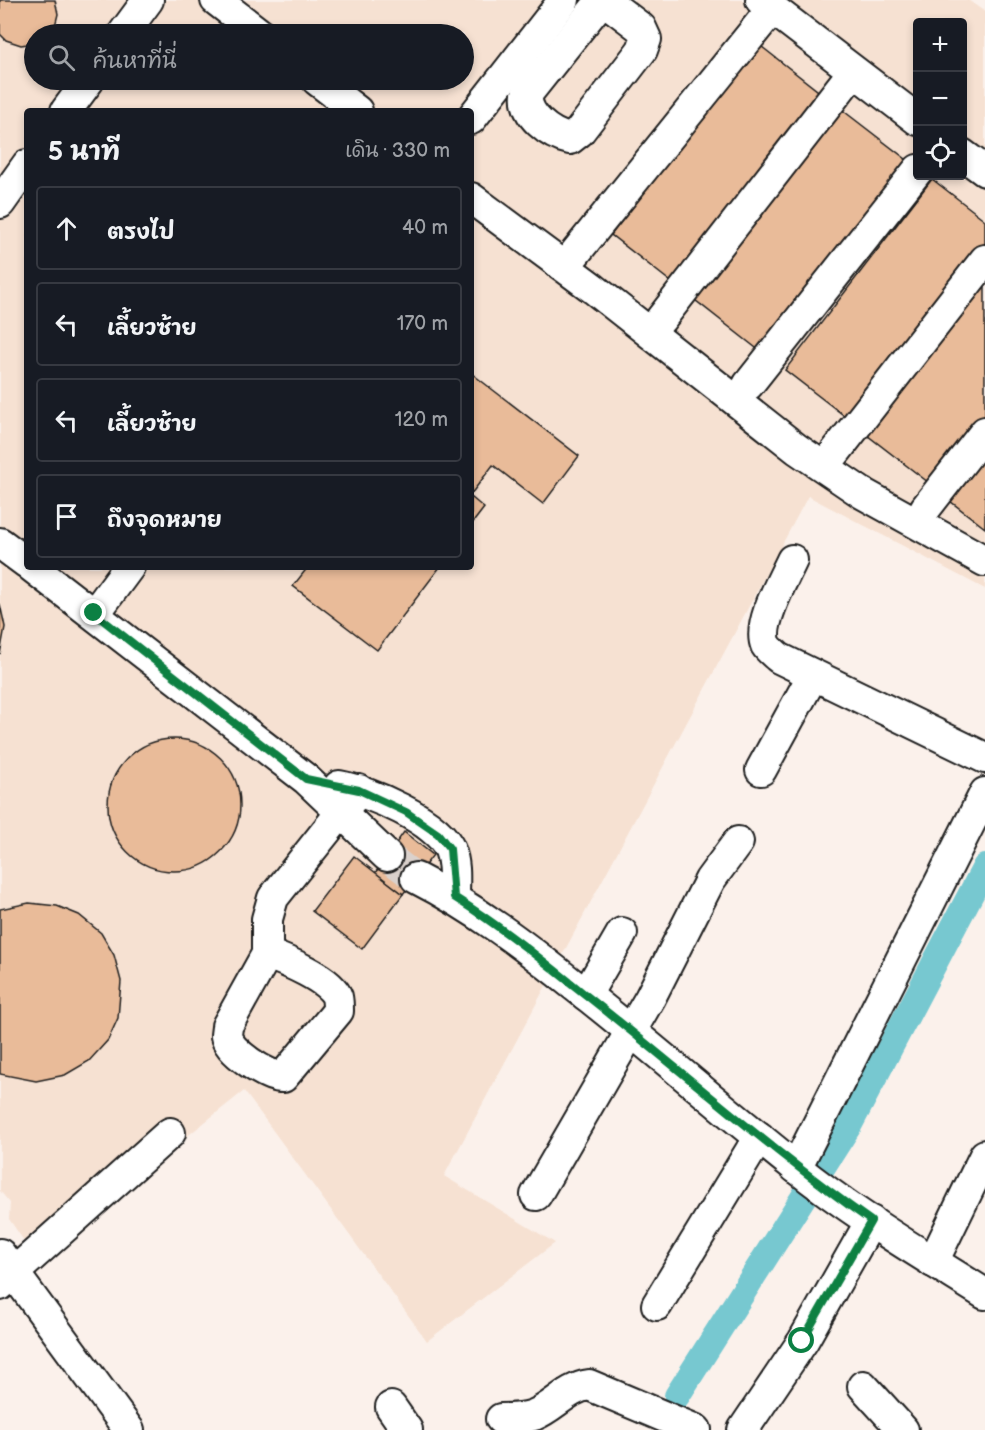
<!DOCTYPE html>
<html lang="th">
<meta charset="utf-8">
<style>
body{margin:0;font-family:"Balsamiq Sans","Playpen Sans Thai",sans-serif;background:#242831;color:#f1f3f6}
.controls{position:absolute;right:18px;top:18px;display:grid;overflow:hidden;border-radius:6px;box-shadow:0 3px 9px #0003}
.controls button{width:54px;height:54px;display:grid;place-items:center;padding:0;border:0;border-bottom:2px solid #363941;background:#171b24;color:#f1f3f6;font:30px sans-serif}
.stop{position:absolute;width:18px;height:18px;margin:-14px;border:4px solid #0b8043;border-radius:50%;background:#fff}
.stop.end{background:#0b8043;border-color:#fff;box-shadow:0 2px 6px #0008}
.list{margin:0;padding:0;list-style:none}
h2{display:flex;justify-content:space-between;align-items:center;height:78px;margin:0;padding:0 24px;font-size:26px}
h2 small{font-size:20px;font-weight:400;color:#9ea1a6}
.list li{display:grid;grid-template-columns:39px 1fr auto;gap:18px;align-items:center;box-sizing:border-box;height:84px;margin:0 12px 12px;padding:0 12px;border:2px solid #363941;border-radius:6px}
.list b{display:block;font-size:22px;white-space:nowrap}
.list em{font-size:20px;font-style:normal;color:#9ea1a6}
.icon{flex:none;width:33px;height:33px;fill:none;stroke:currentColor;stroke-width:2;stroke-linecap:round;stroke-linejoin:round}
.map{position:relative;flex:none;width:985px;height:1430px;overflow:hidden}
.search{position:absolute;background:#171b24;box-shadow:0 3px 9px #0003;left:24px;top:24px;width:450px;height:66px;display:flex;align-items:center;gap:15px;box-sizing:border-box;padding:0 21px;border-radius:33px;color:#9ea1a6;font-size:22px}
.panel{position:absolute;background:#171b24;box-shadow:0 3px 9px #0003;left:24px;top:108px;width:450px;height:462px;border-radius:6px}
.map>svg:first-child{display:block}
.built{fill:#f6e1d2;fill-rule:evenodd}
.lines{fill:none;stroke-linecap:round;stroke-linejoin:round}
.canal{stroke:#77c8d0;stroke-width:26}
.building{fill:#e9bb99;stroke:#1c1c1c;stroke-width:1.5}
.minor-tunnel{stroke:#dad1cc;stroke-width:30;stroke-dasharray:30 15;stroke-linecap:butt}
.minor-casing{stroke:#1c1c1c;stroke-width:34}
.minor{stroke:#fff;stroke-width:30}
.route{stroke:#0b8043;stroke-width:8}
</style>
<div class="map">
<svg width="985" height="1430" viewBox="0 0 985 1430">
<rect width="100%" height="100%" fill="#fbf1eb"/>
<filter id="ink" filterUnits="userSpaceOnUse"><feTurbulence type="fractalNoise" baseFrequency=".0167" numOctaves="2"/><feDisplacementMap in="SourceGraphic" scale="12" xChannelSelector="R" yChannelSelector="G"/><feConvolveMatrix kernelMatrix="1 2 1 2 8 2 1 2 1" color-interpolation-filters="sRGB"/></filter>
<g filter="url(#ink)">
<!-- built -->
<path class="built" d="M0 0H968L985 12V589L808 496 444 1176 555 1243 427 1341 244 1091 35 1257 9 1219 10 1203 0 1191ZM918 22H962V176H918ZM34 34H464V80H34ZM27 111H471V567H27Z"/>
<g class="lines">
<!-- canal -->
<polyline class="canal" points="677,1396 850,1124 985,867"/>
</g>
<!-- building -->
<g class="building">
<polygon points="0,0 55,0 58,14 55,26 48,34 34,34 34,43 21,45 6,40 0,34"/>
<polygon points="757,43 827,98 680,289 611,235"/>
<polygon points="841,109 911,163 765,355 695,300"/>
<polygon points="932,179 985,220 985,254 855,424 785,370"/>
<polygon points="985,281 985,426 937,489 867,435"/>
<polygon points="471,373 579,456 543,504 493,465 471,494"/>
<polygon points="985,456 985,528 950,501"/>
<polygon points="471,497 484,508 471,525"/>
<polygon points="308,567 440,567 377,650 293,586"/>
<polygon points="0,604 5,627 0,654"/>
<circle cx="174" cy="805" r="66"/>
<polygon points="404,832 433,855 403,894 375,873"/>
<polygon points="354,856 403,894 362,949 312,911"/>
<polygon points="29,903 57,906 79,915 101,933 114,955 121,981 118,1018 108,1040 89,1061 65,1075 36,1081 0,1074 0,909"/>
</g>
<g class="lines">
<!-- minor-tunnel -->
<polyline class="minor-tunnel" points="387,856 416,878"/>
<!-- minor casing -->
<g class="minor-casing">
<g id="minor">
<polyline points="216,0 260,34"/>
<path d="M602 0 527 94C524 115 550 135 570 139L579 132 642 50 646 39 641 28 604 0"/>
<polyline points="761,0 918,120"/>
<polyline points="123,34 148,0"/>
<polyline points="317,80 357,111"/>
<polyline points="66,111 89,80"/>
<polyline points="471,119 564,0"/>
<polyline points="962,154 985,171"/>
<polyline points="471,198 594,289 797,449 862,493 985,561"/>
<polyline points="0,203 27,165"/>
<polyline points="573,256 772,9"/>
<polyline points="661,319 853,72"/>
<polyline points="748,385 918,170"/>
<polyline points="834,454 985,260"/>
<polyline points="925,509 985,432"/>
<polyline points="0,543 27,563"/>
<path d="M792 560C783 580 757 624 766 645 769 650 775 654 779 658L985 758"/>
<polyline points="32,567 306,779 387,856"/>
<polyline points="95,613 129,567"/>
<polyline points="761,770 813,675"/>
<path d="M339 786C368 791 439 821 450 850 456 865 454 882 454 897"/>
<path d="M416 878C475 908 525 946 576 987 650 1045 720 1107 793 1165 853 1214 920 1253 985 1294"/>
<path d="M267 954C284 960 331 979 337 997 338 1001 338 1007 338 1011L283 1077C268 1078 228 1051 226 1036 226 1033 227 1029 227 1026L267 954V919L273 898 359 790"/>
<polyline points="586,995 622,933"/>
<polyline points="796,1168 985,793"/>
<polyline points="536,1195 650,998 710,880 738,842"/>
<polyline points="0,1254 129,1430"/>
<polyline points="933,1262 985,1155"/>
<polyline points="0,1285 170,1133"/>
<polyline points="657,1305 759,1137"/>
<polyline points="863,1386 903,1430"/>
<polyline points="391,1407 407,1430"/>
<path d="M501 1419C512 1419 523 1419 534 1415 554 1407 567 1388 589 1385L696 1430"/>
<polyline points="743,1430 803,1341 871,1221"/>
</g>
</g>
<!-- minor -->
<use href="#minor" class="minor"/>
</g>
</g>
<g class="lines" filter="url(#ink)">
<!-- route -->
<path class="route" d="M94 613 306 779 359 790 406 812 438 834 450 849 454 897C500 926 541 959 582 992 679 1068 770 1150 871 1221L802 1341"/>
</g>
</svg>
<div class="controls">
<button>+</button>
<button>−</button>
<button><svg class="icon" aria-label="locate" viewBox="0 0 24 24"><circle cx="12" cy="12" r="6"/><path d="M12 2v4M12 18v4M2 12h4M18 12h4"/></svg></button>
</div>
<div class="stop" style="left:802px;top:1341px"></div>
<div class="stop end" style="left:94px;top:613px"></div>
<div class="search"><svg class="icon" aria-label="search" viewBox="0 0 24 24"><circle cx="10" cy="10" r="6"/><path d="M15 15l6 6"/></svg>ค้นหาที่นี่</div>
<section class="panel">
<h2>5 นาที<small>เดิน · 330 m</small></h2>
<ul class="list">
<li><svg class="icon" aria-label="ahead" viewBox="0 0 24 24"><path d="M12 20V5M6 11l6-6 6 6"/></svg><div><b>ตรงไป</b></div><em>40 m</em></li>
<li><svg class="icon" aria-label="left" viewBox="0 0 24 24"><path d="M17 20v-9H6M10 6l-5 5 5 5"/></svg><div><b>เลี้ยวซ้าย</b></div><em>170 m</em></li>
<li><svg class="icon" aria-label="left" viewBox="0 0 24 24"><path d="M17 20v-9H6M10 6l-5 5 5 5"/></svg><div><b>เลี้ยวซ้าย</b></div><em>120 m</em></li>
<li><svg class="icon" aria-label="arrive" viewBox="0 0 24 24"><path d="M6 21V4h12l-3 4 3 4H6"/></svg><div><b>ถึงจุดหมาย</b></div></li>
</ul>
</section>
</div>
